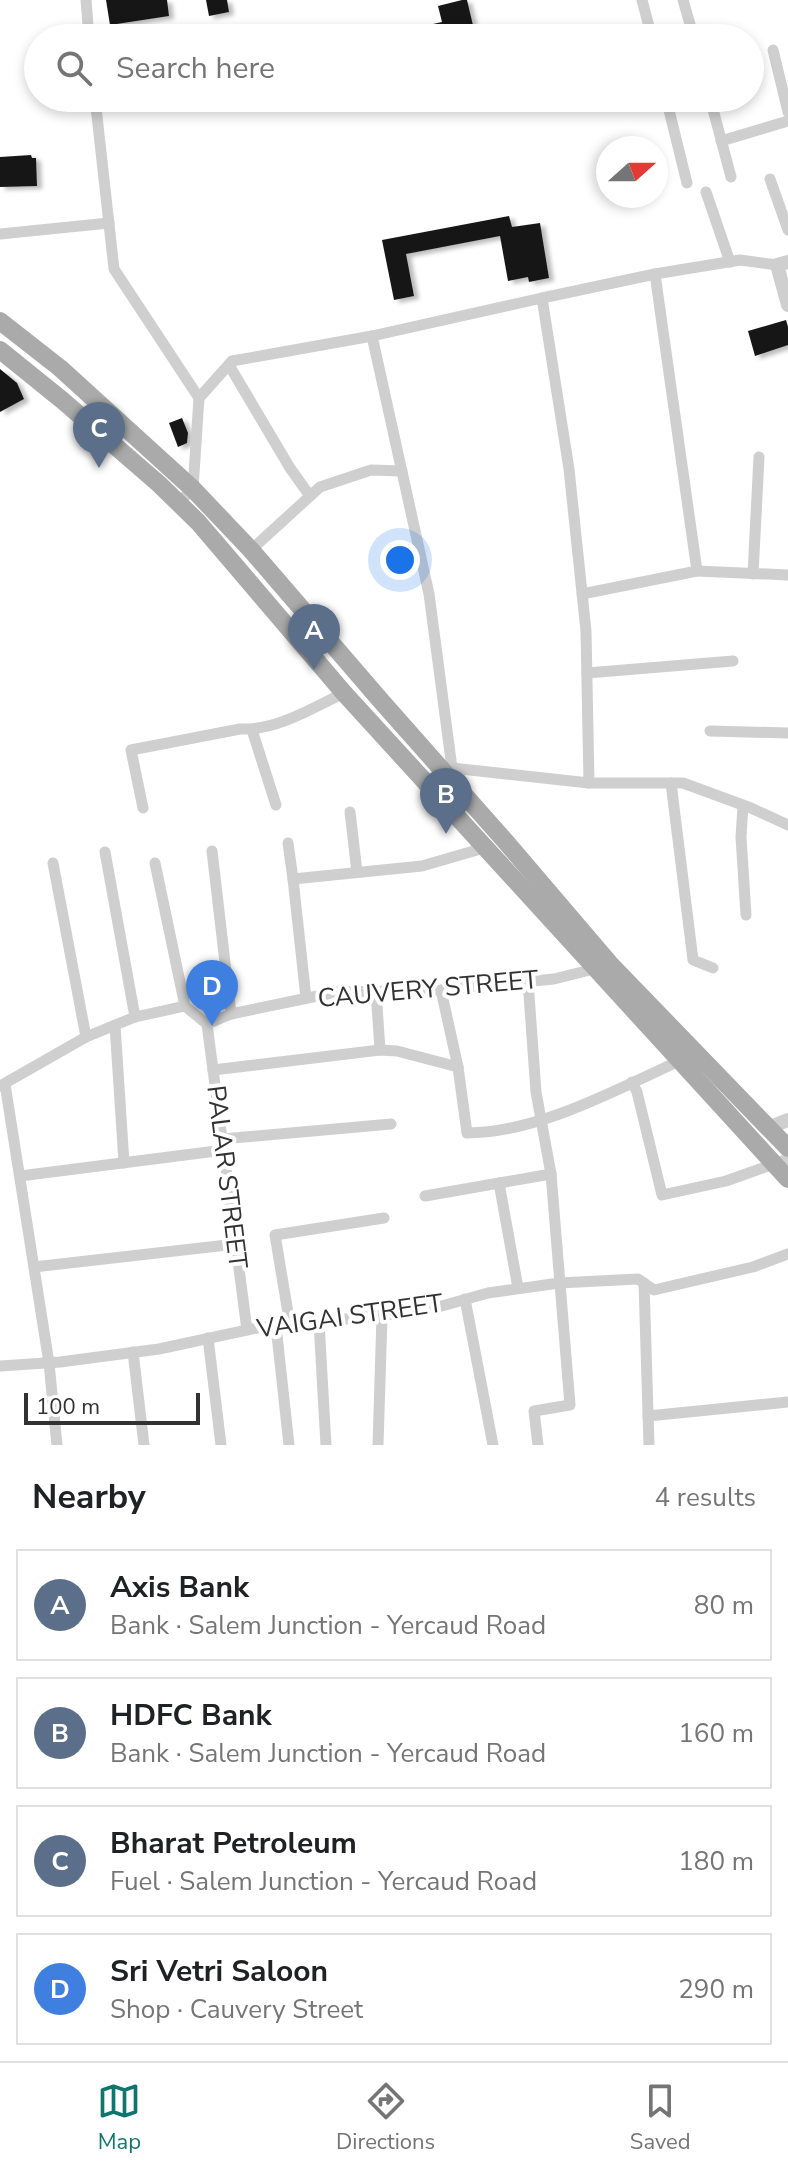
<!DOCTYPE html>
<meta charset="utf-8">
<style>
body{margin:0;font-family:"Nunito Sans",sans-serif;background:#f2f2f2;color:#202124}
.compass{position:absolute;left:596px;top:136px;width:72px;height:72px;border-radius:50%;background:#fff;box-shadow:0 4px 12px #0003;rotate:69deg}
.scale{position:absolute;left:24px;bottom:20px;width:176px;box-sizing:border-box;padding-left:8px;border:4px solid #323232;border-top:0;font-size:22px;line-height:28px;white-space:nowrap;color:#323232;-webkit-text-stroke:6px #fff;paint-order:stroke}
.you{position:absolute;left:400px;top:560px;width:28px;height:28px;margin:-20px;border:6px solid #fff;border-radius:50%;background:#1a73e8;box-shadow:0 0 0 12px #1a73e833}
.badge{display:grid;place-items:center;width:52px;height:52px;border-radius:50%;background:#0f766e;color:#fff;font-size:26px;font-weight:700}
.pin{position:absolute;translate:-50% -66px;filter:drop-shadow(0 2px 4px #0008)}
.pin::after{content:'';position:absolute;top:42px;width:28px;height:24px;background:inherit;clip-path:polygon(0 0,100% 0,50% 100%)}
.list{margin:0;padding:0;list-style:none}
h2{display:flex;justify-content:space-between;align-items:center;height:104px;margin:0;padding:0 32px;font-size:34px}
h2 small{font-size:26px;font-weight:400;color:#757577}
.list li{display:grid;grid-template-columns:52px 1fr auto;gap:24px;align-items:center;box-sizing:border-box;height:112px;margin:0 16px 16px;padding:0 16px;border:2px solid #e0e0e0;border-radius:0px}
.list b{display:block;font-size:30px;white-space:nowrap}
.list p{margin:0;font-size:26px;white-space:nowrap;color:#757577}
.list em{font-size:26px;font-style:normal;color:#757577}
.icon{flex:none;width:44px;height:44px;fill:none;stroke:currentColor;stroke-width:2;stroke-linecap:round;stroke-linejoin:round}
.map{position:relative;flex:none;width:788px;height:1445px;overflow:hidden}
.search{position:absolute;background:#fff;box-shadow:0 4px 12px #0003;left:24px;right:24px;top:24px;height:88px;display:flex;align-items:center;gap:20px;box-sizing:border-box;padding:0 28px;border-radius:44px;color:#757577;font-size:30px}
.sheet{height:616px;background:#fff}
nav{display:flex;justify-content:space-around;align-items:center;box-sizing:border-box;height:112px;border-top:2px solid #e0e0e0;background:#fff;font-size:22px;color:#757577}
nav a{display:grid;justify-items:center;gap:4px}
nav .on{color:#0f766e}
.map>svg:first-child{display:block}
.building{fill:#191919;filter:url(#shadow)}
.lines{fill:none;stroke-linecap:round;stroke-linejoin:round}
.minor{stroke:#cfcfcf;stroke-width:11}
.tertiary{stroke:#cfcfcf;stroke-width:14}
.primary{stroke:#aaa;stroke-width:18}
.labels{text-anchor:middle;dominant-baseline:central;stroke-width:8;stroke-linejoin:round;paint-order:stroke}
.street-label{font-size:26px;fill:#323232;stroke:#fff}
</style>
<div class="map">
<svg width="788" height="1445" viewBox="0 0 788 1445">
<defs>
<filter id="shadow"><feDropShadow dx="5" dy="3" stdDeviation="2" flood-color="#0004"/></filter>
</defs>
<rect width="100%" height="100%" fill="#fff"/>
<!-- building -->
<g class="building">
<polygon points="106,0 167,0 169,16 110,25"/>
<polygon points="206,0 227,0 229,12 209,16"/>
<polygon points="462,0 467,0 476,38 417,38 415,28 442,22 438,6"/>
<polygon points="31,155 32,158 36,158 37,186 0,187 0,157"/>
<polygon points="509,216 512,227 540,223 549,278 529,282 528,277 508,281 500,236 406,254 414,296 394,300 382,240"/>
<polygon points="786,320 788,327 788,345 755,356 748,331"/>
<polygon points="0,369 17,383 24,399 0,412"/>
<polygon points="182,418 188,433 187,443 178,447 169,423"/>
</g>
<g class="lines">
<!-- minor -->
<g class="minor">
<polyline points="86,0 89,38"/>
<polyline points="642,0 652,38"/>
<polyline points="683,0 694,38"/>
<polyline points="773,50 788,112"/>
<polyline points="95,98 114,269 199,398 193,489 178,503"/>
<polyline points="666,98 687,183"/>
<polyline points="710,98 731,177"/>
<polyline points="721,141 788,121"/>
<polyline points="770,179 788,230"/>
<polyline points="706,192 730,262"/>
<polyline points="0,234 109,223"/>
<polyline points="655,274 740,260 777,265"/>
<polyline points="542,298 655,274 697,571 582,594"/>
<polyline points="372,336 542,298 569,469 586,631 589,783 452,768"/>
<polyline points="229,365 290,468 310,496"/>
<polyline points="199,398 232,361 372,336 429,594 452,768 454,775"/>
<polyline points="251,550 320,487 371,470 402,471"/>
<polyline points="697,571 788,575"/>
<polyline points="753,574 759,457"/>
<polyline points="587,673 733,661"/>
<polyline points="252,730 276,805"/>
<polyline points="710,731 788,733"/>
<polyline points="589,783 683,783 751,808 788,825"/>
<polyline points="671,783 693,960 713,968"/>
<polyline points="743,806 741,837 746,915"/>
<path d="M143 808 131 750 240 729C276 731 312 708 344 693"/>
<polyline points="350,812 357,872"/>
<polyline points="288,843 293,879"/>
<polyline points="212,851 231,1014"/>
<polyline points="105,852 135,1017"/>
<polyline points="53,863 86,1037"/>
<polyline points="155,863 185,1006"/>
<polyline points="528,981 536,1092 551,1174 570,1405 534,1411 538,1445"/>
<path d="M441 990 458 1067 467 1133C537 1133 616 1090 679 1061"/>
<polyline points="376,991 380,1050"/>
<polyline points="306,998 293,879 422,866 484,848"/>
<polyline points="207,1024 247,1330"/>
<polyline points="115,1025 124,1163"/>
<polyline points="213,1070 380,1050 397,1051 458,1067"/>
<polyline points="632,1082 637,1092 662,1195 726,1181 788,1159"/>
<polyline points="5,1084 49,1363 57,1445"/>
<polyline points="0,1086 86,1037 135,1017 185,1006 207,1024 231,1014 337,992 441,990 554,979 594,969"/>
<polyline points="222,1139 391,1124"/>
<polyline points="20,1176 224,1150"/>
<polyline points="499,1183 518,1288"/>
<polyline points="425,1196 551,1174"/>
<polyline points="34,1267 236,1244"/>
<polyline points="644,1283 649,1445"/>
<polyline points="465,1299 493,1445"/>
<polyline points="319,1322 326,1445"/>
<polyline points="290,1325 275,1235 384,1218"/>
<polyline points="276,1326 289,1445"/>
<polyline points="208,1338 221,1445"/>
<polyline points="133,1352 144,1445"/>
<polyline points="0,1366 60,1362 159,1349 257,1328 424,1311 488,1293 559,1283 638,1279 654,1290 753,1267 788,1254"/>
<polyline points="648,1416 788,1402"/>
<polyline points="378,1445 382,1316"/>
</g>
<!-- tertiary -->
<g class="tertiary">
<polyline points="788,262 777,265 788,305"/>
<polyline points="768,1128 788,1120"/>
</g>
<!-- primary -->
<g class="primary">
<polyline points="0,321 60,368 193,489 251,550 382,702 506,842 611,965 788,1148"/>
<polyline points="0,350 62,400 159,484 198,522 344,693 788,1179"/>
</g>
</g>
<g class="labels">
<!-- street labels -->
<g class="street-label">
<text transform="translate(428 989) rotate(-5)">CAUVERY STREET</text>
<text transform="translate(227 1177) rotate(83)">PALAR STREET</text>
<text transform="translate(350 1316) rotate(-8)">VAIGAI STREET</text>
</g>
</g>
</svg>
<svg class="compass" viewBox="-18 -18 36 36"><path d="M0-13l5 13h-10z" fill="#e53935"/><path d="M0 13l5-13h-10z" fill="#757577"/></svg>
<div class="scale">100 m</div>
<div class="you"></div>
<div class="pin badge" style="left:314px;top:670px;background:#5c6f8a">A</div>
<div class="pin badge" style="left:446px;top:834px;background:#5c6f8a">B</div>
<div class="pin badge" style="left:99px;top:468px;background:#5c6f8a">C</div>
<div class="pin badge" style="left:212px;top:1026px;background:#3f7fe0">D</div>
<div class="search"><svg class="icon" aria-label="search" viewBox="0 0 24 24"><circle cx="10" cy="10" r="6"/><path d="M15 15l6 6"/></svg>Search here</div>
</div>
<section class="sheet">
<h2>Nearby<small>4 results</small></h2>
<ul class="list">
<li><span class="badge" style="background:#5c6f8a">A</span><div><b>Axis Bank</b><p>Bank · Salem Junction - Yercaud Road</p></div><em>80 m</em></li>
<li><span class="badge" style="background:#5c6f8a">B</span><div><b>HDFC Bank</b><p>Bank · Salem Junction - Yercaud Road</p></div><em>160 m</em></li>
<li><span class="badge" style="background:#5c6f8a">C</span><div><b>Bharat Petroleum</b><p>Fuel · Salem Junction - Yercaud Road</p></div><em>180 m</em></li>
<li><span class="badge" style="background:#3f7fe0">D</span><div><b>Sri Vetri Saloon</b><p>Shop · Cauvery Street</p></div><em>290 m</em></li>
</ul>
</section>
<nav>
<a class="on"><svg class="icon" aria-label="map" viewBox="0 0 24 24"><path d="M3 6l6-2 6 2 6-2v14l-6 2-6-2-6 2zM9 4v14M15 6v14"/></svg>Map</a>
<a><svg class="icon" aria-label="directions" viewBox="0 0 24 24"><path d="M12 3l9 9-9 9-9-9zM9 14v-3h6M13 9l2 2-2 2"/></svg>Directions</a>
<a><svg class="icon" aria-label="saved" viewBox="0 0 24 24"><path d="M7 4h10v16l-5-4-5 4z"/></svg>Saved</a>
</nav>
